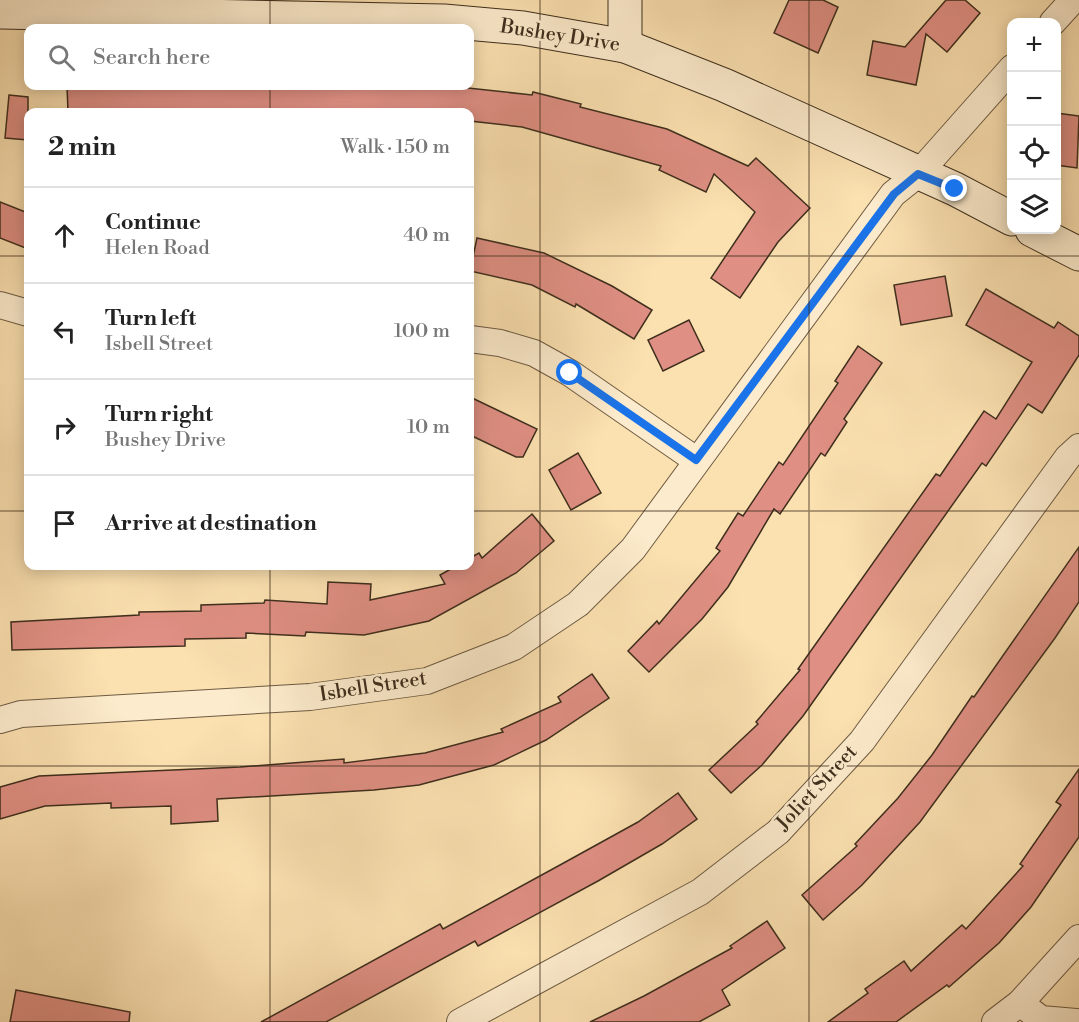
<!DOCTYPE html>
<meta charset="utf-8">
<style>
body{margin:0;font-family:"Libre Bodoni",serif;background:#f2f2f2;color:#222}
.controls{position:absolute;right:18px;top:18px;display:grid;overflow:hidden;border-radius:12px;box-shadow:0 3px 15px #0003}
.controls button{width:54px;height:54px;display:grid;place-items:center;padding:0;border:0;border-bottom:2px solid #e0e0e0;background:#fff;color:#222;font:30px sans-serif}
.stop{position:absolute;width:18px;height:18px;margin:-14px;border:4px solid #1a73e8;border-radius:50%;background:#fff}
.stop.end{background:#1a73e8;border-color:#fff;box-shadow:0 2px 6px #0008}
.list{margin:0;padding:0;list-style:none}
h2{display:flex;justify-content:space-between;align-items:center;height:78px;margin:0;padding:0 24px;font-size:26px}
h2 small{font-size:20px;font-weight:400;color:#767676}
.list li{display:grid;grid-template-columns:39px 1fr auto;gap:18px;align-items:center;box-sizing:border-box;height:96px;padding:0 24px;border-top:2px solid #e0e0e0}
.list b{display:block;font-size:22px;white-space:nowrap}
.list p{margin:0;font-size:20px;white-space:nowrap;color:#767676}
.list em{font-size:20px;font-style:normal;color:#767676}
.icon{flex:none;width:33px;height:33px;fill:none;stroke:currentColor;stroke-width:2;stroke-linecap:round;stroke-linejoin:round}
.map{position:relative;flex:none;width:1079px;height:1022px;overflow:hidden}
.search{position:absolute;background:#fff;box-shadow:0 3px 15px #0003;left:24px;top:24px;width:450px;height:66px;display:flex;align-items:center;gap:15px;box-sizing:border-box;padding:0 21px;border-radius:12px;color:#767676;font-size:22px}
.panel{position:absolute;background:#fff;box-shadow:0 3px 15px #0003;left:24px;top:108px;width:450px;height:462px;border-radius:12px}
.map>svg:first-child{display:block}
.building{fill:#df8f83;stroke:#3e2e1d;stroke-width:1.5}
.lines{fill:none;stroke-linecap:round;stroke-linejoin:round}
.street-casing{stroke:#6d5a42;stroke-width:28}
.secondary-casing{stroke:#3e2e1d;stroke-width:35}
.street{stroke:#fcebcc;stroke-width:26}
.secondary{stroke:#fcebcc;stroke-width:33}
.route{stroke:#1a73e8;stroke-width:8}
.grid{fill:none;stroke:#3e2e1d;stroke-width:1.5;stroke-opacity:0.55}
.labels{text-anchor:middle;dominant-baseline:central;stroke-width:5;stroke-linejoin:round;paint-order:stroke}
.street-label{font-size:20px;fill:#3e2e1d;stroke:#fcebcc}
</style>
<div class="map">
<svg width="1079" height="1022" viewBox="0 0 1079 1022">
<rect width="100%" height="100%" fill="#fbe0b0"/>
<filter id="stains"><feTurbulence type="fractalNoise" baseFrequency=".00333" numOctaves="4"/><feColorMatrix values="0 0 0 0 .2 0 0 0 0 .09 0 0 0 0 .02 0 0 0 .5 -.17"/></filter>
<radialGradient id="worn" r=".72"><stop offset=".6" stop-color="#630" stop-opacity="0"/><stop offset="1" stop-color="#630" stop-opacity=".3"/></radialGradient>
<!-- building -->
<g class="building">
<polygon points="789,0 823,0 838,7 818,53 774,33"/>
<polygon points="946,0 965,0 980,13 947,52 926,34 916,85 867,75 873,41 905,47"/>
<polygon points="67,86 337,88 338,86 344,86 401,88 401,86 468,88 532,95 533,92 581,104 580,107 667,129 748,166 756,158 810,208 778,242 740,298 711,278 755,212 714,174 706,192 659,170 661,166 522,127 470,121 470,112 68,112"/>
<polygon points="9,95 28,97 28,140 5,138"/>
<polygon points="1056,113 1079,116 1077,168 1056,165"/>
<polygon points="0,202 28,213 28,249 0,238"/>
<polygon points="477,238 544,253 612,286 652,310 634,339 576,304 575,307 532,285 470,271"/>
<polygon points="945,276 952,316 901,325 894,285"/>
<polygon points="986,289 1054,328 1058,322 1079,336 1079,355 1042,413 1028,404 986,466 982,463 803,716 762,765 731,793 709,770 758,724 756,722 800,670 798,669 936,474 940,476 984,411 996,419 1032,362 966,325"/>
<polygon points="689,320 704,351 663,371 648,340"/>
<polygon points="858,346 882,363 844,419 847,422 825,456 821,453 780,514 774,509 728,587 702,619 649,672 628,651 657,621 659,624 720,551 716,548 738,513 743,516 779,462 783,465 838,383 835,381"/>
<polygon points="470,397 537,429 523,457 516,457 470,435"/>
<polygon points="578,453 601,493 571,510 549,470"/>
<polygon points="532,514 554,541 516,573 429,621 364,635 306,632 305,636 246,633 246,638 185,639 185,646 12,650 11,622 139,615 139,612 201,611 201,605 264,603 265,600 327,604 328,582 371,584 370,600 445,584 440,575 456,566 470,566 470,558 479,553 482,558"/>
<polygon points="1079,547 1079,602 1055,638 920,822 862,885 823,920 802,895 857,846 855,844 898,798 932,755 972,696 974,697"/>
<polygon points="592,674 609,698 546,740 494,765 419,785 374,790 217,799 218,821 171,824 171,806 111,808 111,803 45,806 0,819 0,787 39,776 240,767 344,759 344,763 425,753 503,732 501,729 561,702 558,697"/>
<polygon points="1079,769 1079,837 1031,907 999,943 949,987 947,985 896,1022 828,1022 868,993 865,989 904,961 911,971 962,925 966,929 1023,866 1020,864 1061,805 1056,802"/>
<polygon points="678,793 697,819 662,844 598,881 478,946 475,941 326,1022 261,1022 440,924 443,929 560,865 638,822"/>
<polygon points="767,921 785,948 722,990 730,1005 699,1022 590,1022 644,996 732,948 730,946"/>
<polygon points="16,990 130,1012 129,1022 10,1022"/>
</g>
<g class="lines">
<!-- street casing -->
<g class="street-casing">
<g id="street">
<polyline points="1053,22 1073,0"/>
<polyline points="0,305 28,313"/>
<polyline points="470,339 500,343 534,353 570,373 696,460"/>
<polyline points="0,720 21,714 310,697 427,681 514,647 578,604 633,549 893,194 918,174 1012,68"/>
<polyline points="1020,1003 1041,1019 1076,1022"/>
<polyline points="460,1022 700,892 778,832 862,741 1068,457 1079,447"/>
<polyline points="995,1022 1020,1003 1079,938"/>
</g>
</g>
<!-- secondary casing -->
<g class="secondary-casing">
<g id="secondary">
<polyline points="625,0 625,46"/>
<polyline points="0,12 444,21 523,28 625,46 724,85 955,189 1012,219"/>
<polyline points="1032,230 1079,254"/>
</g>
</g>
<!-- street -->
<use href="#street" class="street"/>
<!-- secondary -->
<use href="#secondary" class="secondary"/>
</g>
<g class="lines">
<!-- route -->
<polyline class="route" points="570,373 696,460 894,194 918,174 955,189"/>
</g>
<!-- grid -->
<path class="grid" d="M270 0V28M540 0V1022M809 0V1022M270 86V112M0 256H28M470 256H1079M0 511H28M470 511H1079M270 566V1022M0 766H1079"/>
<g class="labels">
<!-- street labels -->
<g class="street-label">
<text transform="translate(560 36) rotate(9)">Bushey Drive</text>
<text transform="translate(373 687) rotate(-9)">Isbell Street</text>
<text transform="translate(817 788) rotate(-47)">Joliet Street</text>
</g>
</g>
<rect width="100%" height="100%" filter="url(#stains)"/>
<rect width="100%" height="100%" fill="url(#worn)"/>
</svg>
<div class="controls">
<button>+</button>
<button>−</button>
<button><svg class="icon" aria-label="locate" viewBox="0 0 24 24"><circle cx="12" cy="12" r="6"/><path d="M12 2v4M12 18v4M2 12h4M18 12h4"/></svg></button>
<button><svg class="icon" aria-label="layers" viewBox="0 0 24 24"><path d="M12 4l9 5-9 5-9-5zM3 14l9 5 9-5"/></svg></button>
</div>
<div class="stop" style="left:570px;top:373px"></div>
<div class="stop end" style="left:955px;top:189px"></div>
<div class="search"><svg class="icon" aria-label="search" viewBox="0 0 24 24"><circle cx="10" cy="10" r="6"/><path d="M15 15l6 6"/></svg>Search here</div>
<section class="panel">
<h2>2 min<small>Walk · 150 m</small></h2>
<ul class="list">
<li><svg class="icon" aria-label="ahead" viewBox="0 0 24 24"><path d="M12 20V5M6 11l6-6 6 6"/></svg><div><b>Continue</b><p>Helen Road</p></div><em>40 m</em></li>
<li><svg class="icon" aria-label="left" viewBox="0 0 24 24"><path d="M17 20v-9H6M10 6l-5 5 5 5"/></svg><div><b>Turn left</b><p>Isbell Street</p></div><em>100 m</em></li>
<li><svg class="icon" aria-label="right" viewBox="0 0 24 24"><path d="M7 20v-9h11M14 6l5 5-5 5"/></svg><div><b>Turn right</b><p>Bushey Drive</p></div><em>10 m</em></li>
<li><svg class="icon" aria-label="arrive" viewBox="0 0 24 24"><path d="M6 21V4h12l-3 4 3 4H6"/></svg><div><b>Arrive at destination</b></div></li>
</ul>
</section>
</div>
